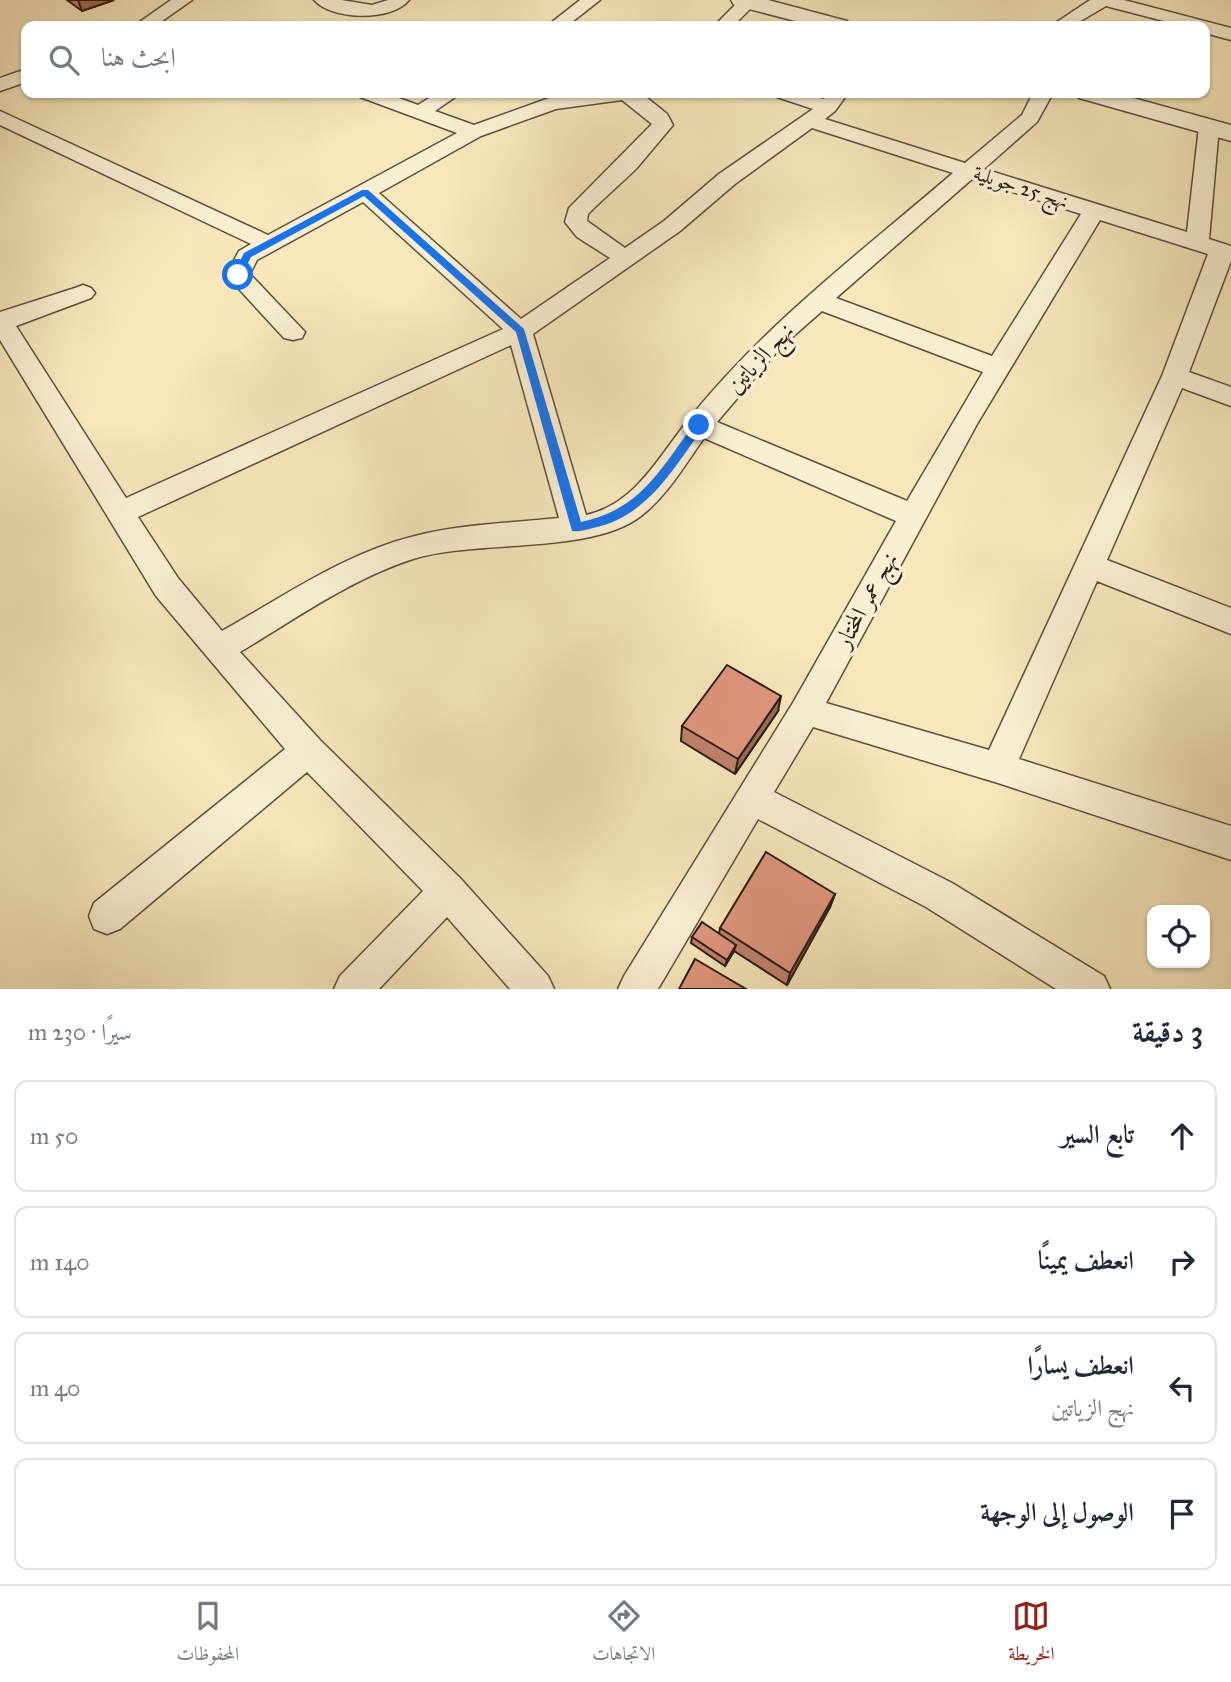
<!DOCTYPE html>
<html lang="ar">
<meta charset="utf-8">
<style>
body{margin:0;font-family:"IM FELL Great Primer",Amiri,serif;background:#f6f6f7;color:#1f2937;direction:rtl}
.controls{position:absolute;right:21px;bottom:21px;display:grid;overflow:hidden;border-radius:14px;box-shadow:0 2px 5px #0004}
.controls button{width:63px;height:63px;display:grid;place-items:center;padding:0;border:0;border-bottom:2px solid #e0e1e3;background:#fff;color:#1f2937;font:35px sans-serif}
.stop{position:absolute;width:21px;height:21px;margin:-16px;border:5px solid #1a73e8;border-radius:50%;background:#fff}
.stop.end{background:#1a73e8;border-color:#fff;box-shadow:0 2px 7px #0008}
.list{margin:0;padding:0;list-style:none}
h2{display:flex;justify-content:space-between;align-items:center;height:91px;margin:0;padding:0 28px;font-size:30px}
h2 small{font-size:23px;font-weight:400;color:#747a83}
.list li{display:grid;grid-template-columns:46px 1fr auto;gap:21px;align-items:center;box-sizing:border-box;height:112px;margin:0 14px 14px;padding:0 14px;border:2px solid #e0e1e3;border-radius:14px}
.list b{display:block;font-size:26px;white-space:nowrap}
.list p{margin:0;font-size:23px;white-space:nowrap;color:#747a83}
.list em{font-size:23px;font-style:normal;color:#747a83}
.icon{flex:none;width:38px;height:38px;fill:none;stroke:currentColor;stroke-width:2;stroke-linecap:round;stroke-linejoin:round}
.map{position:relative;flex:none;width:1231px;height:989px;overflow:hidden;direction:ltr}
.search{position:absolute;background:#fff;box-shadow:0 2px 5px #0004;left:21px;right:21px;top:21px;height:77px;display:flex;align-items:center;gap:18px;box-sizing:border-box;padding:0 24px;border-radius:14px;color:#747a83;font-size:26px}
.sheet{height:595px;background:#fff}
nav{display:flex;justify-content:space-around;align-items:center;box-sizing:border-box;height:98px;border-top:2px solid #e0e1e3;background:#fff;font-size:19px;color:#747a83}
nav a{display:grid;justify-items:center;gap:4px}
nav .on{color:#8f2418}
.map>svg:first-child{display:block}
.lines{fill:none;stroke-linecap:round;stroke-linejoin:round}
.minor-casing{stroke:#5d4f3c;stroke-width:3}
.tertiary-casing{stroke:#5d4f3c;stroke-width:3}
.minor{fill:#faefd3;fill-rule:evenodd}
.tertiary{fill:#faefd3;fill-rule:evenodd}
.wall{fill:#c0816c;stroke:#2a1c12;stroke-width:2}
.shaded-wall{fill:#9c6958;stroke:#2a1c12;stroke-width:2}
.building{fill:#df967d;stroke:#2a1c12;stroke-width:2}
.route{fill:#1a73e8}
.labels{text-anchor:middle;dominant-baseline:central;stroke-width:7;stroke-linejoin:round;paint-order:stroke}
.far-street-label{font-size:21px;fill:#2a1c12;stroke:#faefd3}
.street-label{font-size:24px;fill:#2a1c12;stroke:#faefd3}
</style>
<div class="map">
<svg width="1231" height="989" viewBox="0 0 1231 989">
<rect width="100%" height="100%" fill="#f7e7bb"/>
<filter id="stains"><feTurbulence type="fractalNoise" baseFrequency=".00286" numOctaves="4"/><feColorMatrix values="0 0 0 0 .2 0 0 0 0 .09 0 0 0 0 .02 0 0 0 .5 -.17"/></filter>
<radialGradient id="worn" r=".72"><stop offset=".6" stop-color="#630" stop-opacity="0"/><stop offset="1" stop-color="#630" stop-opacity=".3"/></radialGradient>
<g class="lines">
<!-- minor casing -->
<g class="minor-casing">
<g id="minor">
<polygon points="171,0 192,0 155,26 134,26"/>
<path d="M314 0H341L372 5 388 0H409C391 22 332 20 314 0Z"/>
<polygon points="580,0 600,0 567,26 547,26"/>
<polygon points="740,0 759,0 733,26 714,26"/>
<polygon points="1090,0 1124,0 1231,28 1231,40 1205,33 1205,26 1183,26 1106,6 1072,26 1051,26"/>
<polygon points="26,69 26,82 0,91 0,78"/>
<path d="M357 93H385L418 105 437 93H461L435 111 474 125 552 97 586 93H641L667 114 673 125 636 169 594 208 588 214 587 221 625 248 664 221 719 174 813 109 777 97 774 93H803L824 99 828 93H848L835 111 825 119 965 163 1022 115 1033 93H1053L1037 122 984 169 1187 232 1199 127 1202 123H1216L1219 127 1209 239 1231 246V261L1189 372 1231 387V406L1182 388 1107 560 1231 608V634L1097 581 1019 759 1231 826V860L998 783 813 727 774 792 952 883 1104 976 1110 989H1056L926 907 758 819 658 989H618L624 976 794 701 896 521 704 438C685 465 667 496 641 516 591 555 476 539 413 559 351 579 295 619 240 652L320 740 461 879 548 976 554 989H510L447 917 379 989H334L340 976 423 891 307 772 120 929 107 934 94 929 89 916 94 903 285 749 156 596 0 340V312L75 288 83 285 91 288 95 293 91 298 16 326 126 498 503 329 363 202 257 260 250 274 305 332 302 338 293 340 284 338 226 275 239 251 251 244 0 125V111L268 235 457 133 360 97ZM622 100 652 124 569 208 565 222 577 237 610 258 521 319 379 193 481 136 556 109ZM812 128 953 173C861 252 765 324 689 419 659 456 636 504 586 515L533 334 680 231 735 184ZM972 179 1081 214 992 356 836 298ZM1100 220 1208 254 1162 376 989 750 826 703 977 424ZM822 311 983 372 907 501 717 422 781 347ZM511 345 559 518C511 523 461 524 415 536 345 553 283 597 222 631L178 578 138 517Z"/>
</g>
</g>
<!-- tertiary casing -->
<g class="tertiary-casing">
<g id="tertiary">
<polygon points="731,0 768,0 847,21 850,26 814,26 734,5"/>
<polygon points="1076,93 1115,93 1231,125 1231,141 1079,98"/>
</g>
</g>
<!-- minor -->
<use href="#minor" class="minor"/>
<!-- tertiary -->
<use href="#tertiary" class="tertiary"/>
</g>
<!-- wall -->
<g class="wall">
<polygon points="67,0 114,0 82,11"/>
<polygon points="778,711 735,774 681,741 682,726"/>
<polygon points="835,894 830,907 787,985 734,951 725,966 691,943 692,937 719,934 720,928"/>
</g>
<!-- shaded-wall -->
<g class="shaded-wall">
<polygon points="78,0 114,0 82,11"/>
<polygon points="781,696 778,711 735,774 738,759"/>
<polygon points="835,894 830,907 787,985 790,973"/>
<polygon points="736,945 734,951 725,966 727,960"/>
</g>
<!-- building -->
<g class="building">
<polygon points="67,22 72,26 57,26"/>
<polygon points="727,665 781,696 738,759 682,726"/>
<polygon points="766,852 835,894 790,973 720,928"/>
<polygon points="702,922 736,945 727,960 692,937"/>
<polygon points="695,959 746,989 679,989"/>
</g>
<!-- route -->
<path class="route" d="M362 190H368L524 329 581 522C642 509 660 469 695 423H703V428C673 469 647 517 593 528 586 530 579 532 572 531L516 332 364 196 251 257 241 277H235L233 275 244 253Z"/>
<g class="labels">
<!-- far-street labels -->
<g class="far-street-label">
<text transform="translate(1021 187) rotate(18)">نهج 25 جويلية</text>
</g>
<!-- street labels -->
<g class="street-label">
<text transform="translate(760 358) rotate(-47)">نهج الزياتين</text>
<text transform="translate(866 600) rotate(-61)">نهج عمر المختار</text>
</g>
</g>
<rect width="100%" height="100%" filter="url(#stains)"/>
<rect width="100%" height="100%" fill="url(#worn)"/>
</svg>
<div class="controls">
<button><svg class="icon" aria-label="locate" viewBox="0 0 24 24"><circle cx="12" cy="12" r="6"/><path d="M12 2v4M12 18v4M2 12h4M18 12h4"/></svg></button>
</div>
<div class="stop" style="left:238px;top:275px"></div>
<div class="stop end" style="left:699px;top:425px"></div>
<div class="search"><svg class="icon" aria-label="search" viewBox="0 0 24 24"><circle cx="10" cy="10" r="6"/><path d="M15 15l6 6"/></svg>ابحث هنا</div>
</div>
<section class="sheet">
<h2>3 دقيقة<small>سيرًا · 230 m</small></h2>
<ul class="list">
<li><svg class="icon" aria-label="ahead" viewBox="0 0 24 24"><path d="M12 20V5M6 11l6-6 6 6"/></svg><div><b>تابع السير</b></div><em>50 m</em></li>
<li><svg class="icon" aria-label="right" viewBox="0 0 24 24"><path d="M7 20v-9h11M14 6l5 5-5 5"/></svg><div><b>انعطف يمينًا</b></div><em>140 m</em></li>
<li><svg class="icon" aria-label="left" viewBox="0 0 24 24"><path d="M17 20v-9H6M10 6l-5 5 5 5"/></svg><div><b>انعطف يسارًا</b><p>نهج الزياتين</p></div><em>40 m</em></li>
<li><svg class="icon" aria-label="arrive" viewBox="0 0 24 24"><path d="M6 21V4h12l-3 4 3 4H6"/></svg><div><b>الوصول إلى الوجهة</b></div></li>
</ul>
</section>
<nav>
<a class="on"><svg class="icon" aria-label="map" viewBox="0 0 24 24"><path d="M3 6l6-2 6 2 6-2v14l-6 2-6-2-6 2zM9 4v14M15 6v14"/></svg>الخريطة</a>
<a><svg class="icon" aria-label="directions" viewBox="0 0 24 24"><path d="M12 3l9 9-9 9-9-9zM9 14v-3h6M13 9l2 2-2 2"/></svg>الاتجاهات</a>
<a><svg class="icon" aria-label="saved" viewBox="0 0 24 24"><path d="M7 4h10v16l-5-4-5 4z"/></svg>المحفوظات</a>
</nav>
